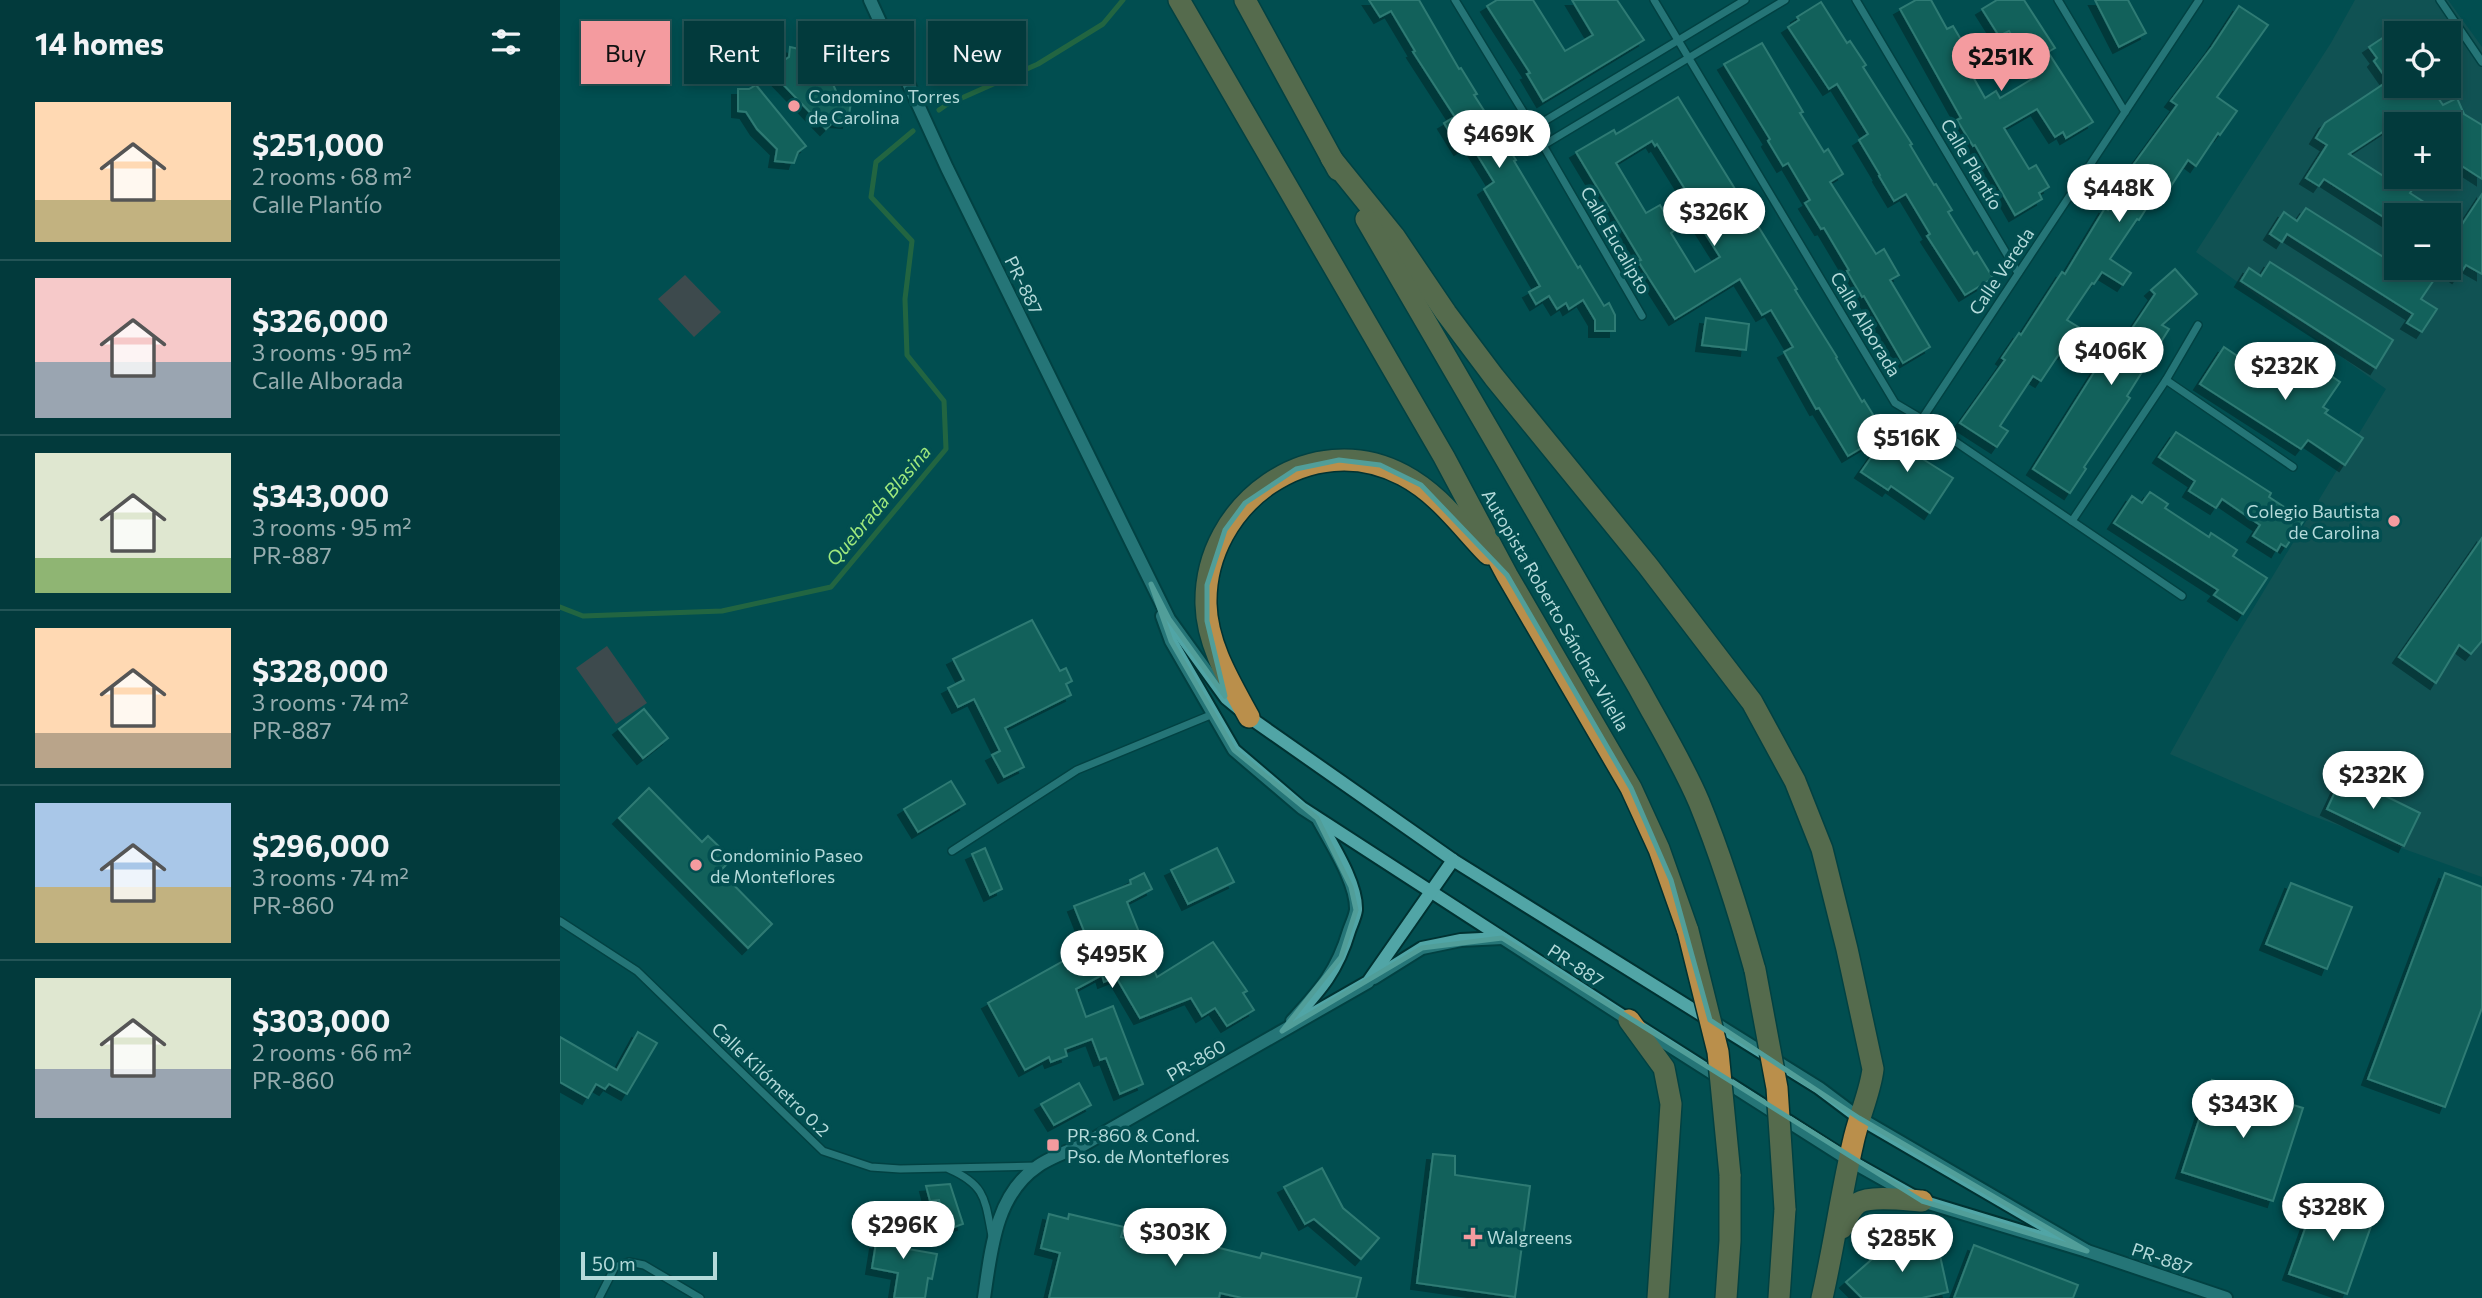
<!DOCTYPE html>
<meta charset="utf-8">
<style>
body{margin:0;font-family:Commissioner,sans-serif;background:#0c4143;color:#f1f3f6;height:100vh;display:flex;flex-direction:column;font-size:26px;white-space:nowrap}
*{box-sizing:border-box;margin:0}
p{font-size:23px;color:#96adaf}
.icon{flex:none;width:38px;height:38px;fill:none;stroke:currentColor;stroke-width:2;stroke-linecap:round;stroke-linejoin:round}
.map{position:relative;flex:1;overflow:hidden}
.side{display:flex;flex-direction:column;background:#023a3c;width:560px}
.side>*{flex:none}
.top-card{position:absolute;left:21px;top:21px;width:665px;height:63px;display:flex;gap:14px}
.tools{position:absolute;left:1824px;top:21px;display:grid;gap:14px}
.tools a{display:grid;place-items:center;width:77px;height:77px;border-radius:0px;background:#023a3c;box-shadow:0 4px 10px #0003,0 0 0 2px #235456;font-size:35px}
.scale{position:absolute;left:21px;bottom:18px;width:136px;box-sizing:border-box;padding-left:7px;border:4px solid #b4dada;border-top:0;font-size:19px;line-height:24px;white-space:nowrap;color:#b4dada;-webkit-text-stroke:5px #024e50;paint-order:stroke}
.price{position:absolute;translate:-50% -60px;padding:0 16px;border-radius:24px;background:#fff;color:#222;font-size:23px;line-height:46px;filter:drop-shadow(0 2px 4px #0008)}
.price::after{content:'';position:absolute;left:50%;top:42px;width:21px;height:16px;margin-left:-10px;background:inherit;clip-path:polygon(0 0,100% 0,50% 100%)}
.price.selected{background:#f49b9f;color:#111}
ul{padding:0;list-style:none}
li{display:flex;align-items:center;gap:21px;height:175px;padding:0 35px}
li+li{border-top:2px solid #235456}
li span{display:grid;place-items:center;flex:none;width:196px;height:140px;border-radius:0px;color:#555}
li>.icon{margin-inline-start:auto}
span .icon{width:84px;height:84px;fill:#fffc;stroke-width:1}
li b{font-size:30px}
h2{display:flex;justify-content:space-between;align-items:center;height:84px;padding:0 35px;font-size:30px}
.chip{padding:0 24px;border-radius:0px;background:#023a3c;box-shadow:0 4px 10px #0003,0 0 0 2px #235456;font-size:24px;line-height:63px}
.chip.selected{background:#f49b9f;color:#111}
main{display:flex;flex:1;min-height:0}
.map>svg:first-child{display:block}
</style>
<main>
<section class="side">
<h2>14 homes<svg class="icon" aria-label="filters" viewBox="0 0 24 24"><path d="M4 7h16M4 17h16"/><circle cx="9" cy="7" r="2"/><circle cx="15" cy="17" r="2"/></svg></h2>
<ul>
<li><span style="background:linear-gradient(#ffd9b3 70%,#c2b280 0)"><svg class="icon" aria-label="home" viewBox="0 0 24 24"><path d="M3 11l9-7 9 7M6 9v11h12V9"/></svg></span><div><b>$251,000</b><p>2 rooms · 68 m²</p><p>Calle Plantío</p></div></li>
<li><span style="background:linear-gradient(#f6c9c9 60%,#9aa5b1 0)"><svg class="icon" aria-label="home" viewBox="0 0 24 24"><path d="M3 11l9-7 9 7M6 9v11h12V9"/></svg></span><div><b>$326,000</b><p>3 rooms · 95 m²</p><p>Calle Alborada</p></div></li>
<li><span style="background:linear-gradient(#dfe7d0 75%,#8fb573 0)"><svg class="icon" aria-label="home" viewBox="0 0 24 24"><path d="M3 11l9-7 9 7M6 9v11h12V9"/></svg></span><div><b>$343,000</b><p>3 rooms · 95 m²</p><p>PR-887</p></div></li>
<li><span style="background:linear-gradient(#ffd9b3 75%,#b9a48a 0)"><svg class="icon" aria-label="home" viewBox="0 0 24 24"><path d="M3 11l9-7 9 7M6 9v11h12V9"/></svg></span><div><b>$328,000</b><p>3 rooms · 74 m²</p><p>PR-887</p></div></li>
<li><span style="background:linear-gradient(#a9c7e8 60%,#c2b280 0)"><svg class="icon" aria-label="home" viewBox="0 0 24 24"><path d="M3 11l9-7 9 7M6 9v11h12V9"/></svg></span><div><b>$296,000</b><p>3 rooms · 74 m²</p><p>PR-860</p></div></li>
<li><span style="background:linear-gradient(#dfe7d0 65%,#9aa5b1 0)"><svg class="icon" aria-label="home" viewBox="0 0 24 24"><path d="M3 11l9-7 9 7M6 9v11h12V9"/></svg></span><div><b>$303,000</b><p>2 rooms · 66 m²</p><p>PR-860</p></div></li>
</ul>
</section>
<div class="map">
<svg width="1922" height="1298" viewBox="0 0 1922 1298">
<defs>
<filter id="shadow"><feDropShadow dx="-6" dy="6" stdDeviation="0" flood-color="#0009"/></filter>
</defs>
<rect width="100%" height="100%" fill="#024e50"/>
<!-- built -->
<path fill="#235758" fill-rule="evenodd" d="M1795,0H1888L1922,47V877L1750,815L1610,754L1667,652L1826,389L1636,252L1771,43ZM1836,33H1888V86H1836ZM1836,124H1888V177H1836ZM1836,215H1888V268H1836Z"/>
<!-- green -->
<g fill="#864549">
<path d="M125,275L161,312L134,337L98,299Z"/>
<path d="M47,646L87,703L56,724L16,668Z"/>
</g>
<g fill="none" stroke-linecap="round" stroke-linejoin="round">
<!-- stream -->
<g stroke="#4b822f" stroke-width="5">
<path d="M379,110L386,105L478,64L543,24L563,0"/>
<path d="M0,607L23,616L162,611L271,587L386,449L384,401L347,355L345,299L352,241L311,197L316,162L353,131"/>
</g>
</g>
<!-- building -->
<g fill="#287868" stroke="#65b2a0" stroke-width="2" fill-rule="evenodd" filter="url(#shadow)">
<path d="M809,0H859L899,69L901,68L917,94L914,95L956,160L954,161L1018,268L1020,266L1044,306L1049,303L1055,315V331H1035V320L1023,300L1009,309L1006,303L997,309L989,296L976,304L969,292L980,286L924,189L934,182L910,143L900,149L884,123L895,117L853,52L855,51L831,11L820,17Z"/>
<path d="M937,0H973L1005,51L1033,35L1012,0H1057L1084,40L983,101L967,74L970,73L927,6Z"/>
<path d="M1356,0H1371L1387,29L1393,26L1410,55L1403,59L1425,98L1436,91L1440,98L1477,76L1449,31L1439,36L1422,9L1437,0H1464L1495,48L1488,52L1533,122L1506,138L1503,132L1495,137L1477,109L1444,128L1469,169L1476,165L1489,187L1479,193L1482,199L1455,215L1415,145L1413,146L1397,120L1401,118L1340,9Z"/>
<path d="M1535,0H1568L1586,33L1559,47Z"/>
<path d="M1261,2L1287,43L1290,41L1306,65L1303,67L1352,144L1350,145L1374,185L1376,184L1392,210L1388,212L1414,254L1417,252L1433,278L1405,295L1367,236L1370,234L1346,194L1334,201L1319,176L1320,175L1299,140L1308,134L1277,84L1269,89L1228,27L1239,20L1237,17Z"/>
<path d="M1679,6L1708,25L1657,97L1677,111L1660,135L1658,133L1636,166L1628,160L1607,192L1600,187L1579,220L1577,219L1550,259L1571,273L1563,285L1542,272L1534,284L1532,283L1507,320L1520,328L1504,353L1501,351L1481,381L1473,376L1440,426L1448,431L1437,447L1400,423L1445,360L1442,358L1459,333L1461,335L1502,272L1505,274L1545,208L1548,210L1574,170L1571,168L1617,105L1611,101L1652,47Z"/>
<path d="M1836,29V86H1870L1883,105L1897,98L1904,114L1922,125V179L1888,157V124H1857L1850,114L1789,154L1836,184L1840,177H1861L1850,193L1884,215H1836V225L1764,179L1759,186L1746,178L1767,145L1756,138L1765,123L1828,81L1814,61L1817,58L1809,47Z"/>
<path d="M1202,43L1243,112L1240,113L1264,152L1268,149L1283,174L1270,182L1316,254L1324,249L1339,275L1330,280L1370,347L1343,363L1304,296L1302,297L1287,271L1289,270L1264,228L1261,229L1245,203L1250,200L1228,163L1223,166L1208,141L1210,139L1164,64Z"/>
<path d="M230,47L249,51L248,64L272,82L279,98L291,102L288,122L274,121L266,129L212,73L219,68L217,65L229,57Z"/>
<path d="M196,85L246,146L238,152L234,163L215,161L217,149L197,129L186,112L178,111V89H189Z"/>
<path d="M1118,97L1237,289L1235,290L1277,357L1276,358L1302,402L1304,400L1325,434L1288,456L1259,408L1256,409L1224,352L1233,347L1211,310L1202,315L1180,279L1115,319L1078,261L1081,260L1016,152L1054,130L1056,134ZM1092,141L1095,146L1097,144L1128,194L1137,189L1154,217L1140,225L1160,257L1135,272L1111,233L1115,230L1100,205L1086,213L1056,163Z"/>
<path d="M1922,194V274L1906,265L1898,277L1888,270V218L1901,226Z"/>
<path d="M1746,208L1836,265V268H1882L1861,299L1877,309L1862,332L1847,323L1853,314L1727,234L1722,242L1710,234L1724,212L1737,221Z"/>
<path d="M1710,262L1833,340L1816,368L1681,281L1689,268L1701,276Z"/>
<path d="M1615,269L1637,294L1602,325L1609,329L1567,396L1570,398L1524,467L1526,469L1510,493L1473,469L1550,347L1557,351L1595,294L1591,290Z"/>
<path d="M1146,318L1189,324L1186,350L1142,345Z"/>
<path d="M1664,347L1703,373L1707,367L1723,378L1739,354L1780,382L1763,407L1768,410L1765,413L1803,438L1785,465L1748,440L1741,449L1640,384Z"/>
<path d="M1616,432L1711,493L1709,497L1744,520L1726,547L1721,544L1717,551L1693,536L1700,525L1662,499L1656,508L1629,491L1635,481L1599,457Z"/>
<path d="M1326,436L1393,478L1370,513L1331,486L1328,490L1301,472Z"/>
<path d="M1590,492L1608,504L1605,508L1649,537L1651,533L1677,550L1673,556L1707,578L1683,614L1654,595L1658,590L1554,523L1572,496L1582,503Z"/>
<path d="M1922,538V641L1911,654L1899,645L1876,683L1839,657Z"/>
<path d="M472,620L500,671L506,668L512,681L506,684L511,695L445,728L464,767L444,777L432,755L440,751L414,699L398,707L388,688L404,680L393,659Z"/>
<path d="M84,709L108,738L83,758L59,729Z"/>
<path d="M1783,775L1860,813L1844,846L1767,809Z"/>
<path d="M391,781L405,804L358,832L344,809Z"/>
<path d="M89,788L142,842L148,836L172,859L160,871L212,924L188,948L59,818Z"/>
<path d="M425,848L442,889L430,895L412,854Z"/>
<path d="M657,848L674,882L628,904L611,870Z"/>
<path d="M584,873L592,889L567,902L597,977L653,942L687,991L683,993L694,1010L667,1026L655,1008L642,1016L631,998L580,1018L556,977L544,982L542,975L516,989L526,1017L553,1006L583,1084L560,1094L546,1058L540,1060L532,1039L505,1049L507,1056L491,1062L489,1057L465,1070L428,1003L530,946L514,906L571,884L570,880Z"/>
<path d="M1885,873L1922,887V1008L1885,1107L1808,1079Z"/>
<path d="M1731,883L1792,907L1767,969L1706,944Z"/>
<path d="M78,1032L97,1043L67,1094L49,1084L45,1089L36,1084L28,1098L0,1082V1037L57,1070Z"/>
<path d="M1652,1080L1743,1108L1713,1201L1622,1172Z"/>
<path d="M519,1083L531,1105L494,1125L481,1104Z"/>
<path d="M873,1154L895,1156V1175L970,1186L955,1297L857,1283Z"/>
<path d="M762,1168L783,1208L819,1238L801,1259L754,1219L745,1224L724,1187Z"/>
<path d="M390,1184L403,1224L386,1230L379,1200L370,1201L366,1186Z"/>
<path d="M1758,1192L1816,1212L1787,1294L1729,1274Z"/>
<path d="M326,1211L344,1215L338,1244L331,1246L377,1254L372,1279L368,1278L365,1298H334L338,1273L312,1268L316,1243L319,1244Z"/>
<path d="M489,1214L508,1219L509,1214L564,1227L561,1237L591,1244V1242L604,1245L607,1235L700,1258L702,1253L801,1278L796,1298H682L660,1293L659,1298H489L500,1253L481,1248Z"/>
<path d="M1377,1242L1388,1292L1362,1298H1302L1286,1282L1327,1246L1332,1252Z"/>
<path d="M1414,1245L1518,1285L1513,1298H1394Z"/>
</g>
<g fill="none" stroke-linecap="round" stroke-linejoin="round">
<defs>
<g id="minor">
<path d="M895,0L973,128L1082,316"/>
<path d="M1094,0L1335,403L1362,419L1622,596"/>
<path d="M1296,0L1458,273"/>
<path d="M1498,0L1565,112"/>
<path d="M1880,0L1922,62"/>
<path d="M973,128L1185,0"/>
<path d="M982,146L1225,0"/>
<path d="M1606,380L1733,467"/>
<path d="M1362,419L1639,0"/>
<path d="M1512,521L1606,380L1638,325"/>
<path d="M392,851L517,770L653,714"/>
<path d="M0,921L77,971L263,1151L311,1167L340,1169L477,1166"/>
<path d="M389,1169C426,1185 425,1200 432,1236"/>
<path d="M39,1298L55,1267L69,1262L84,1265L140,1298"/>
</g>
<g id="tertiary">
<path d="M310,0L387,168L609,619L666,698L689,717L893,860L1259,1088L1299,1118L1527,1251"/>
<path d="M602,616L611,641L674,750L742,808L1069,1020L1289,1160L1362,1201L1527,1251L1666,1298"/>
<path d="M814,978L862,948L901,940L942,938"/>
<path d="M732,1021C760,990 777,972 789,931C791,925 795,917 796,910C797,883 772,845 759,821"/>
<path d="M424,1298C431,1251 435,1195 478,1166C491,1157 508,1151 523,1145L808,982L893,860"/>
</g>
<g id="motorway">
<path d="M619,0L884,457L947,575L1071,788L1099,849L1128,931"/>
<path d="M685,0L778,170"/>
<path d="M771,158L834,236L886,313L934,377L1088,566L1192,702L1235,781L1262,849L1287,949L1313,1069C1310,1094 1298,1118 1293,1143C1281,1194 1274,1246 1262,1298"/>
<path d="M806,219L1079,688C1099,725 1122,762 1139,802C1161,856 1179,913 1195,970"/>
<path d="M689,717C670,682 647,645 646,604C644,504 751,426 843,475C879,494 900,525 928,554"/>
<path d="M1069,1020L1104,1068L1111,1104L1098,1298"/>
<path d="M1282,1228C1286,1219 1290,1209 1298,1203C1311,1195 1346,1200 1362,1201"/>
<path d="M1166,1298L1170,1241V1175"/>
<path d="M1219,1298L1225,1209"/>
</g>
</defs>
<!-- minor casing -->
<use href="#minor" stroke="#003232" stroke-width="10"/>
<!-- tertiary casing -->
<use href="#tertiary" stroke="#003232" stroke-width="16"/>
<!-- motorway casing -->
<use href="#motorway" stroke="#003232" stroke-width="24"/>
<!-- minor -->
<use href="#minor" stroke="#51a5a6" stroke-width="7"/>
<!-- tertiary -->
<use href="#tertiary" stroke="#51a5a6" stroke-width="12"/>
<!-- motorway -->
<use href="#motorway" stroke="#ba8f4b" stroke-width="21"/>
<defs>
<g id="motorway-bridge">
<path d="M1128,931L1158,1052L1170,1175"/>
<path d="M1195,970L1217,1088L1225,1209"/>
</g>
</defs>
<!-- motorway-bridge casing -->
<use href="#motorway-bridge" stroke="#003232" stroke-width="24" stroke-linecap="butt"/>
<!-- motorway-bridge -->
<use href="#motorway-bridge" stroke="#ba8f4b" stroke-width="21"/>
</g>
<!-- marked area -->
<path d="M0 0H1922V1298H0ZM779,460L820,465L861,485L947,575L1071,788L1111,880L1150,1020L1299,1118L1527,1251L1362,1201L942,938L862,948L722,1031L781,957L796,910L791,887L757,818L674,750L611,641L591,584L609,619L665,696L647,621V585L665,530L685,503L736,469Z" fill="#024e50" fill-opacity=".55" fill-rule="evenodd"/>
<path fill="none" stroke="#519e99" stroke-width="5" stroke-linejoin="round" d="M779,460L820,465L861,485L947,575L1071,788L1111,880L1150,1020L1299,1118L1527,1251L1362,1201L942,938L862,948L722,1031L781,957L796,910L791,887L757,818L674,750L611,641L591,584L609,619L665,696L647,621V585L665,530L685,503L736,469Z"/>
<!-- markers -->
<g fill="#f49b9f" stroke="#024e50" stroke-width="2.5">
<circle cx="234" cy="106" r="7"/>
<circle cx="1834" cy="521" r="7"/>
<circle cx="136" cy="865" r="7"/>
<rect x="486" y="1138" width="14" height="14" rx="3.5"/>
<path d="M909.5 1226.5h7v7h7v7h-7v7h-7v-7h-7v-7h7z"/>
</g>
<g text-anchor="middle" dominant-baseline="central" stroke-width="7" stroke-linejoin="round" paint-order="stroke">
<!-- poi labels -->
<g font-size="18" fill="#b4dada" stroke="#024e50" text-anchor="start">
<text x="248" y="96">Condomino Torres<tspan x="248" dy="21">de Carolina</tspan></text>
<text x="1820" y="511" text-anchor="end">Colegio Bautista<tspan x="1820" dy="21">de Carolina</tspan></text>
<text x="150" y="855">Condominio Paseo<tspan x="150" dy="21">de Monteflores</tspan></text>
<text x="507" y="1135">PR-860 &amp; Cond.<tspan x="507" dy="21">Pso. de Monteflores</tspan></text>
<text x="927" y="1237">Walgreens</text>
</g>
<!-- street labels -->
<g font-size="18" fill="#b4dada" stroke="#024e50">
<text transform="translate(1412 164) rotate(59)">Calle Plantío</text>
<text transform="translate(1056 240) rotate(60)">Calle Eucalipto</text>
<text transform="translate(1441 271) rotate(-56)">Calle Vereda</text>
<text transform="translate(464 285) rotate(64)">PR-887</text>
<text transform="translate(1306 324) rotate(59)">Calle Alborada</text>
<text transform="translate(996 610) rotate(60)">Autopista Roberto Sánchez Vilella</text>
<text transform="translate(1016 965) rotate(33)">PR-887</text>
<text transform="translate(636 1060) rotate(-30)">PR-860</text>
<text transform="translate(211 1079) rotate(44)">Calle Kilómetro 0.2</text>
<text transform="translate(1602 1258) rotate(19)">PR-887</text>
</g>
<!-- water labels -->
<g font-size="19" font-style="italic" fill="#9fe97d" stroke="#024e50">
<text transform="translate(318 505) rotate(-50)">Quebrada Blasina</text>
</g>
</g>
</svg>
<div class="tools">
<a><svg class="icon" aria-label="locate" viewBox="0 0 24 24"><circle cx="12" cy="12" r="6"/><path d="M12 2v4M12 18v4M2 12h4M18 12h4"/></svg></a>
<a>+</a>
<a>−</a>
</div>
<div class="scale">50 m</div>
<b class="price selected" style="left:1441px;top:93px">$251K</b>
<b class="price" style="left:939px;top:170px">$469K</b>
<b class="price" style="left:1559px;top:224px">$448K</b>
<b class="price" style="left:1154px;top:248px">$326K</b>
<b class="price" style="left:1551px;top:387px">$406K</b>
<b class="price" style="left:1725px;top:402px">$232K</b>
<b class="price" style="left:1347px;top:474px">$516K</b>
<b class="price" style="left:1813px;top:811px">$232K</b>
<b class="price" style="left:552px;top:990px">$495K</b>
<b class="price" style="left:1683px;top:1140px">$343K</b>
<b class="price" style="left:1773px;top:1243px">$328K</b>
<b class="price" style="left:343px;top:1261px">$296K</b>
<b class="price" style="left:615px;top:1268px">$303K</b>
<b class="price" style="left:1342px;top:1274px">$285K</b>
<div class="top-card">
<a class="chip selected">Buy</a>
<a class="chip">Rent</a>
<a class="chip">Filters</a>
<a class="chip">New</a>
</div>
</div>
</main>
